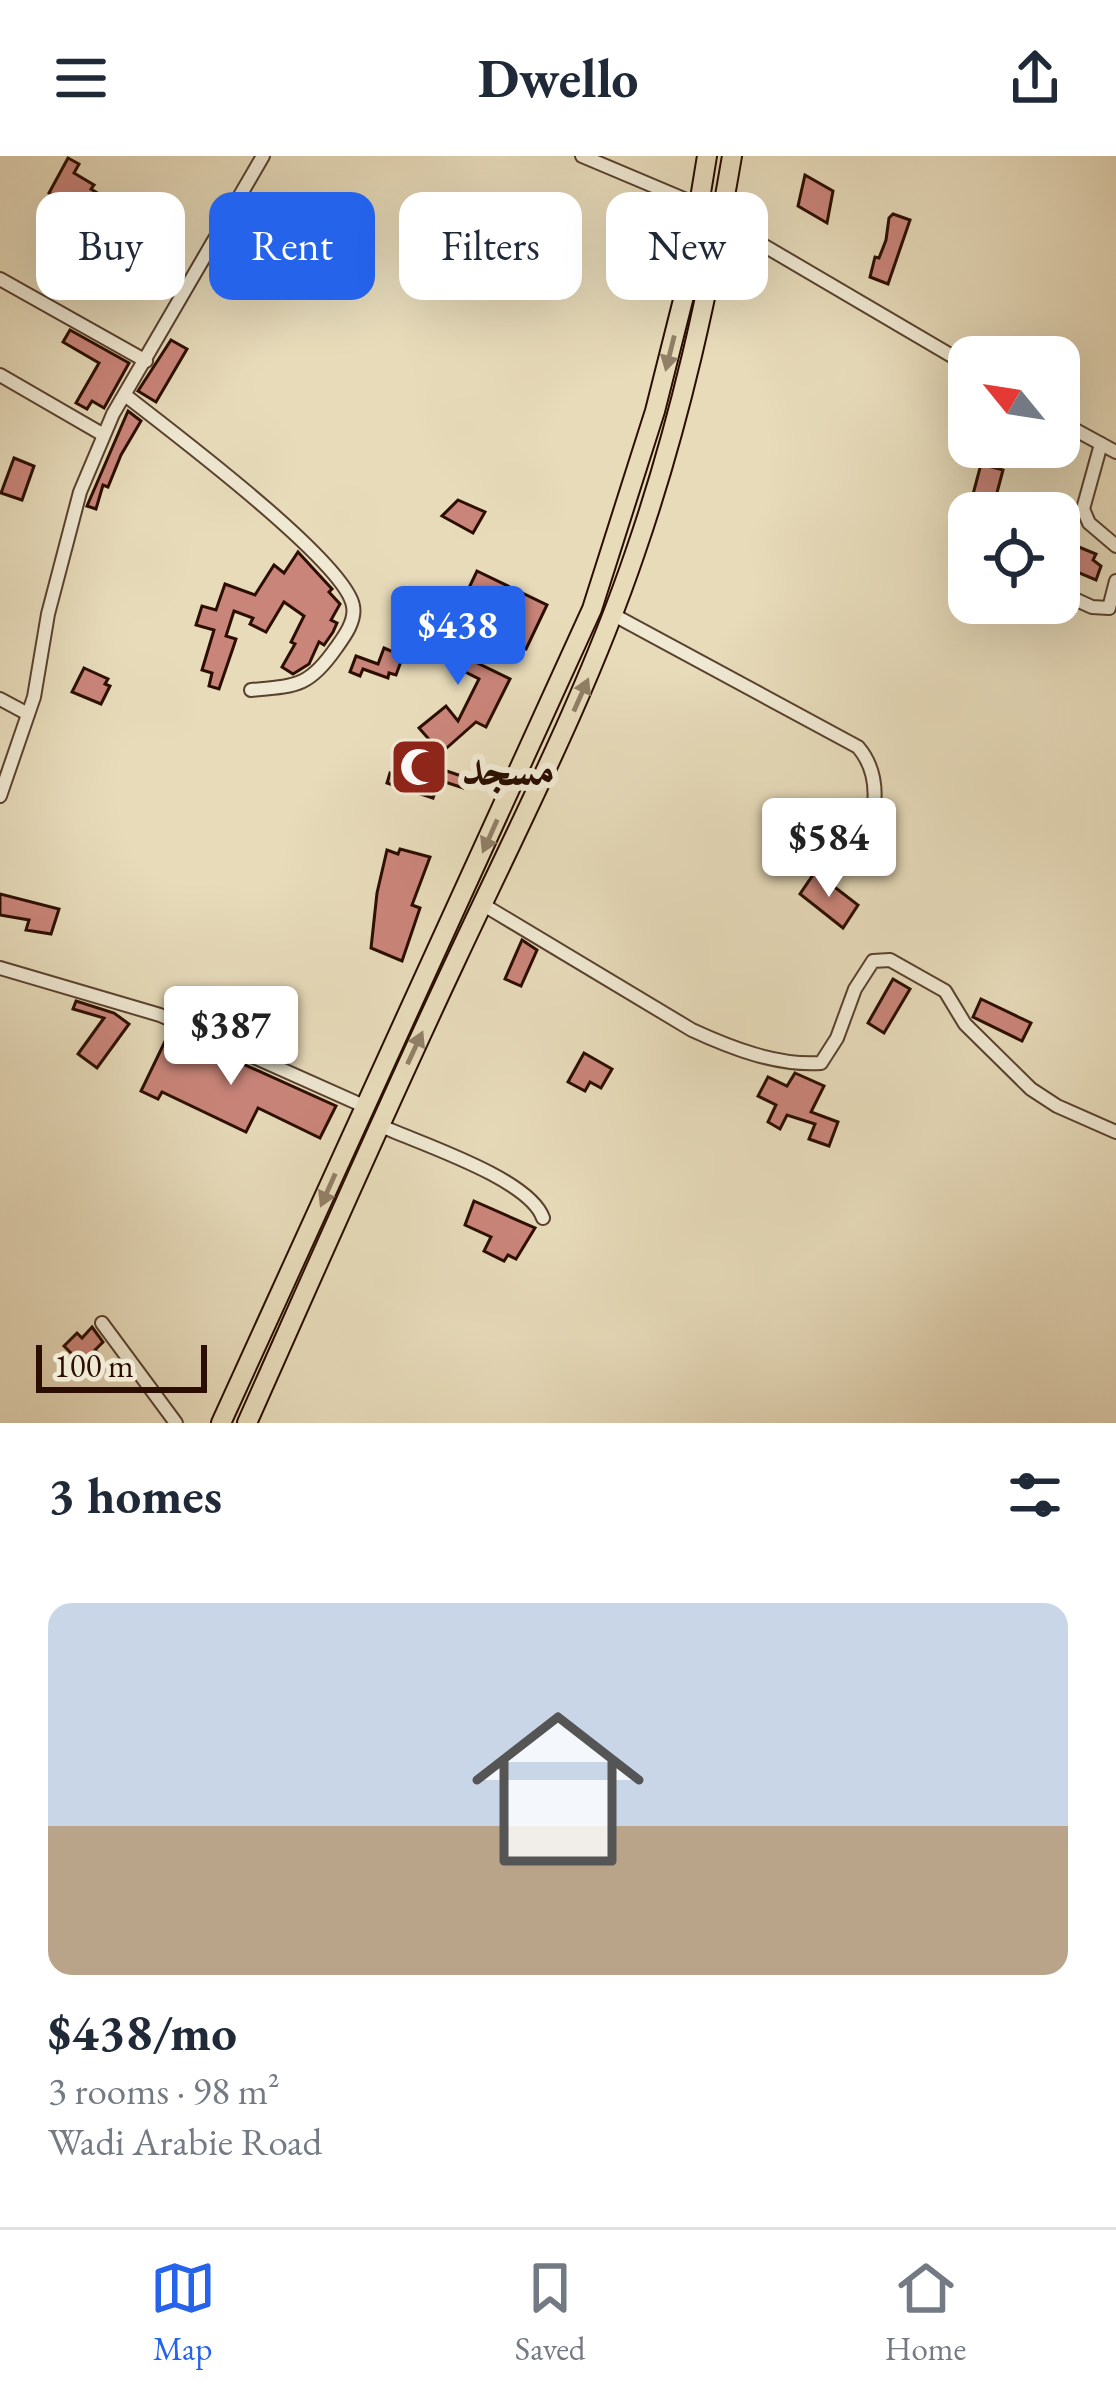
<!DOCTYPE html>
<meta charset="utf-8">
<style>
body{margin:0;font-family:"EB Garamond",Amiri,serif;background:#f2f2f3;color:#1f2937;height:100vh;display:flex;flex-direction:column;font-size:45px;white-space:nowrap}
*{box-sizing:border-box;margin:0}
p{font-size:39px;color:#747a83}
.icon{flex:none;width:66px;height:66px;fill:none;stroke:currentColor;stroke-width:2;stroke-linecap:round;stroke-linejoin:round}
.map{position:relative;height:1267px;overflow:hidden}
.sheet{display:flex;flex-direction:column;background:#fff;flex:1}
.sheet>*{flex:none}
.guide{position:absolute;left:36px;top:36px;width:1044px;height:108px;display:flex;gap:24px}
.needle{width:78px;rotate:300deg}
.buttons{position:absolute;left:948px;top:180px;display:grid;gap:24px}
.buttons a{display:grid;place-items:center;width:132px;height:132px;border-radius:24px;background:#fff;box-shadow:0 12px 48px #0002;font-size:60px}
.scale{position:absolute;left:36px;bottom:30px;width:171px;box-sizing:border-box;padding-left:12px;border:6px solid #2b0e01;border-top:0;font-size:33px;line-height:42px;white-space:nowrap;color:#2b0e01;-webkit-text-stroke:9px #efe8d2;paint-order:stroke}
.price{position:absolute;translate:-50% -102px;padding:0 27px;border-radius:12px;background:#fff;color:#222;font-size:39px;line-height:78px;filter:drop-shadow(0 3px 6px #0008)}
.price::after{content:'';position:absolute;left:50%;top:72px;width:36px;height:27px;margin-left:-18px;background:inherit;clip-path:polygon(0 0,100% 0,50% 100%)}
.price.on{background:#2563eb;color:#fff}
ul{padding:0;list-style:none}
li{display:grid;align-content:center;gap:24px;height:636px;padding:0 48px}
li span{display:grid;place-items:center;height:372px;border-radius:24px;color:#555}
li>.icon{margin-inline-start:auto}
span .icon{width:216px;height:216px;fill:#fffc;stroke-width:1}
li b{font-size:51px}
h2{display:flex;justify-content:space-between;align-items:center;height:144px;padding:0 48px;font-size:51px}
.chip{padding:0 42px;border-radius:24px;background:#fff;box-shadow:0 12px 48px #0002;font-size:42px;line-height:108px}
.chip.on{background:#2563eb;color:#fff}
header{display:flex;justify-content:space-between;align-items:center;height:156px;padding:0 48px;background:#fff;font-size:54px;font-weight:700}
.tabs{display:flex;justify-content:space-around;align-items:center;height:168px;border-top:3px solid #e0e1e3;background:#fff;font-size:33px;color:#747a83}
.tabs a{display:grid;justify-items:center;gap:6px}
.tabs .on{color:#2563eb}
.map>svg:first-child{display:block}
</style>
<header><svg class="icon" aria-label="menu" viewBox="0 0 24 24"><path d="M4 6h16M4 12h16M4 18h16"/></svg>Dwello<svg class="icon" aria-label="share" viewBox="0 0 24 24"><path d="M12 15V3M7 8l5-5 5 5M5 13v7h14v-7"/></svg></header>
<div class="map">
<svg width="1116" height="1267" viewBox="0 0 1116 1267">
<rect width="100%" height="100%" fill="#e7dbba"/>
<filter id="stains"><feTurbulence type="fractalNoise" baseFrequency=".00167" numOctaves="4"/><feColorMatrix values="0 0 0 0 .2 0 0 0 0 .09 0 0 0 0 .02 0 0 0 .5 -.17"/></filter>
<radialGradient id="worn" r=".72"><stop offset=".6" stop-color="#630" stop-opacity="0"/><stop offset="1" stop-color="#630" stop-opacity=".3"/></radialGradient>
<!-- building -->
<g fill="#ca857a" stroke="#2b0e01" stroke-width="3">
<path d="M68,2L79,8L74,17L94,29L91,33L104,41L87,61L82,62L66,53L69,49L49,37Z"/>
<path d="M805,19L833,35L827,67L798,50Z"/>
<path d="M893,58L910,64L888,128L870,121L875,101L879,102L886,84L889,62Z"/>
<path d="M70,174L129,207L104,252L92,245L87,253L76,247L99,207L63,186Z"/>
<path d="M171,184L187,193L156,246L138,235Z"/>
<path d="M128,255L141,265L121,299L108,331L103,329L96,353L87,350Z"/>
<path d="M14,302L34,310L22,344L1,337Z"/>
<path d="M981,308L1003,314L994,348L972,342Z"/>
<path d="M458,344L485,356L473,377L442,360Z"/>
<path d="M1074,389L1096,398L1093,404L1101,410L1096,424L1065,411Z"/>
<path d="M298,396L332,433L329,436L340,448L331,464L337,467L333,476L324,489L319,486L309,508L293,518L282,511L295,488L291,486L304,460L284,446L266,476L250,468L253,462L234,455L226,480L236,483L233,492L219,533L209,530L212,517L202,514L214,474L196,469L202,450L216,454L225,428L255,439L274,409L284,417Z"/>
<path d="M477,415L547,449L526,493L506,484L523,448L490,432L470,475L431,453L436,444L457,457Z"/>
<path d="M420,468L465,485L459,498L510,523L486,571L476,566L441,597L419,572L446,550L458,565L479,523L430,498L428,503L409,496Z"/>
<path d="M384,492L403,500L396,519L389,517L388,522L363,513L360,520L350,516L356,500L378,508Z"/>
<path d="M84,512L108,523L105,528L110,530L101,548L72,536Z"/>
<path d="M410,593L418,596L415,604L467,622L463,632L439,624L433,642L387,627L390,617L400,621Z"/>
<path d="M400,693L430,701L412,749L420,752L402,805L371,792L377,737L387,694L398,698Z"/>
<path d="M815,716L858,749L843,772L800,738Z"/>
<path d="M0,738L59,753L51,778L26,774L29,764L0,759Z"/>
<path d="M522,784L537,794L521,830L505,823Z"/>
<path d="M893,823L910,833L884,877L868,867Z"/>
<path d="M981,843L1031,867L1022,885L973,861Z"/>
<path d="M76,845L114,857L129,868L97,912L78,898L104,862L73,853Z"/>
<path d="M170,875L336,950L320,982L258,952L246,976L162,936L158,943L141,935Z"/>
<path d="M584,897L612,913L601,932L590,926L585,935L568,926Z"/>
<path d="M795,917L824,930L811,956L838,966L829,990L809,983L815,968L787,959L780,973L768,966L776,949L758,940L768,921L787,930Z"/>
<path d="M474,1045L535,1072L516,1103L508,1099L504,1105L484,1095L491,1081L465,1069Z"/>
<path d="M92,1171L103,1186L95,1194L100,1199L87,1213L64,1190L77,1177L82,1182Z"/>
</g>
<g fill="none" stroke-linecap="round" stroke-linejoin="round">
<defs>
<g id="minor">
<path d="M582,0L722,59L751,82L969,210"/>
<path d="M0,123L146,205"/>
<path d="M0,219L102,278"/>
<path d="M125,239C167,272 346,406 353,450C356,465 344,481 336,492C309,531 296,530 251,534"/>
<path d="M1059,265L1116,296"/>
<path d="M1101,288L1083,353L1089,367L1116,390"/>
<path d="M1059,436L1092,451L1109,452L1116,425"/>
<path d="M612,458L858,591C888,626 871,672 857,710"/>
<path d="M0,543L28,558"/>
<path d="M0,640L34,541L48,458L80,336L113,258L263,0"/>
<path d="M482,748L692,874C731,892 777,910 821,907L837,882L855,833L873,805L890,804L945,835L965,868L1031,933L1057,950L1116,976"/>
<path d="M0,812L160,859L366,951"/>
<path d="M379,969C418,987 529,1022 543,1062"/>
<path d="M102,1167L176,1267"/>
</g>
<g id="highway">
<path d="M221,1267L592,453L655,255L684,140L707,0"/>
<path d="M247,1267C316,1112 384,957 456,804C519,669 587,538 635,397C680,267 709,135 732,0"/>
</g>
</defs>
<!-- minor casing -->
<use href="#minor" stroke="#5a412f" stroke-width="16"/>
<!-- highway casing -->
<use href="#highway" stroke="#2b0e01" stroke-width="22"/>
<!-- minor -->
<use href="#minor" stroke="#efe8d2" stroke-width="12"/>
<!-- highway -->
<use href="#highway" stroke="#e7dbba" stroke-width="18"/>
</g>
<!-- one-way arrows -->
<defs><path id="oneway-solid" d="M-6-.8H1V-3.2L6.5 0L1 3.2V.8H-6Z" transform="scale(3)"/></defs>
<g fill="#927f67">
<use href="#oneway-solid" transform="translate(670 197) rotate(104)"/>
<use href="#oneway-solid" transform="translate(581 539) rotate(-66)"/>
<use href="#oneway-solid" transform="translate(490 680) rotate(114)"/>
<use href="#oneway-solid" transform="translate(415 892) rotate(-65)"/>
<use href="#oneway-solid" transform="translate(328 1034) rotate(114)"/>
</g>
<!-- icons -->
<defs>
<symbol id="mosque-square" viewBox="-11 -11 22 22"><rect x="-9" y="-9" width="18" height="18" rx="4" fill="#8f2418" stroke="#efe8d2"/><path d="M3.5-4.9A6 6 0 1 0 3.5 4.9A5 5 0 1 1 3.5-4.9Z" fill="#fff"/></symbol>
</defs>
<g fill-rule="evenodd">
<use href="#mosque-square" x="386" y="578" width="66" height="66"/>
</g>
<g text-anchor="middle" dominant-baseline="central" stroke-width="12" stroke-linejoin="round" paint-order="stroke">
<!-- poi labels -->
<g font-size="48" font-weight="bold" fill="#2b0e01" stroke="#efe8d2" text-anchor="start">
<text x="461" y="611">مسجد</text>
</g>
</g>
<rect width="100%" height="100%" filter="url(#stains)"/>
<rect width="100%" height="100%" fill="url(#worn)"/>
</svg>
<div class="buttons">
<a><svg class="needle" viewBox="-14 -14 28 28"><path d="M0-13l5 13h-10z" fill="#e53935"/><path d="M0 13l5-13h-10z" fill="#747a83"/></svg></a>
<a><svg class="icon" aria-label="locate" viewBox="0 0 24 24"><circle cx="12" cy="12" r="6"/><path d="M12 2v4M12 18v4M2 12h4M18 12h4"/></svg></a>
</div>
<div class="scale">100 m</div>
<b class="price on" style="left:458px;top:532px">$438</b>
<b class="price" style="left:829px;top:744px">$584</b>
<b class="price" style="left:231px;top:932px">$387</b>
<div class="guide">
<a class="chip">Buy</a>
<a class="chip on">Rent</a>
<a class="chip">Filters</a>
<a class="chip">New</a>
</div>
</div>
<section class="sheet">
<h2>3 homes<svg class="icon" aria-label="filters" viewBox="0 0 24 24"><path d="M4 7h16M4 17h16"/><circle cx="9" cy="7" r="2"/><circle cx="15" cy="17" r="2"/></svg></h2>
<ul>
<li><span style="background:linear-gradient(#c9d6e8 60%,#b9a48a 0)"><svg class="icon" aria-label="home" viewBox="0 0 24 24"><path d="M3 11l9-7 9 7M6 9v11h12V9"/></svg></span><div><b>$438/mo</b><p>3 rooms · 98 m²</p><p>Wadi Arabie Road</p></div></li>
</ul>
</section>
<nav class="tabs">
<a class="on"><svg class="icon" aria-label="map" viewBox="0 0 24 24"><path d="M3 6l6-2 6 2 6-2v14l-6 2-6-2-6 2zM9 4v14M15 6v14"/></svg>Map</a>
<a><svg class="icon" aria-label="saved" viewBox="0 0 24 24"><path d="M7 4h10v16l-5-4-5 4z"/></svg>Saved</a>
<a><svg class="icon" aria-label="home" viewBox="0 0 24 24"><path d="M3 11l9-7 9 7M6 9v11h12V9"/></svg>Home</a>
</nav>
